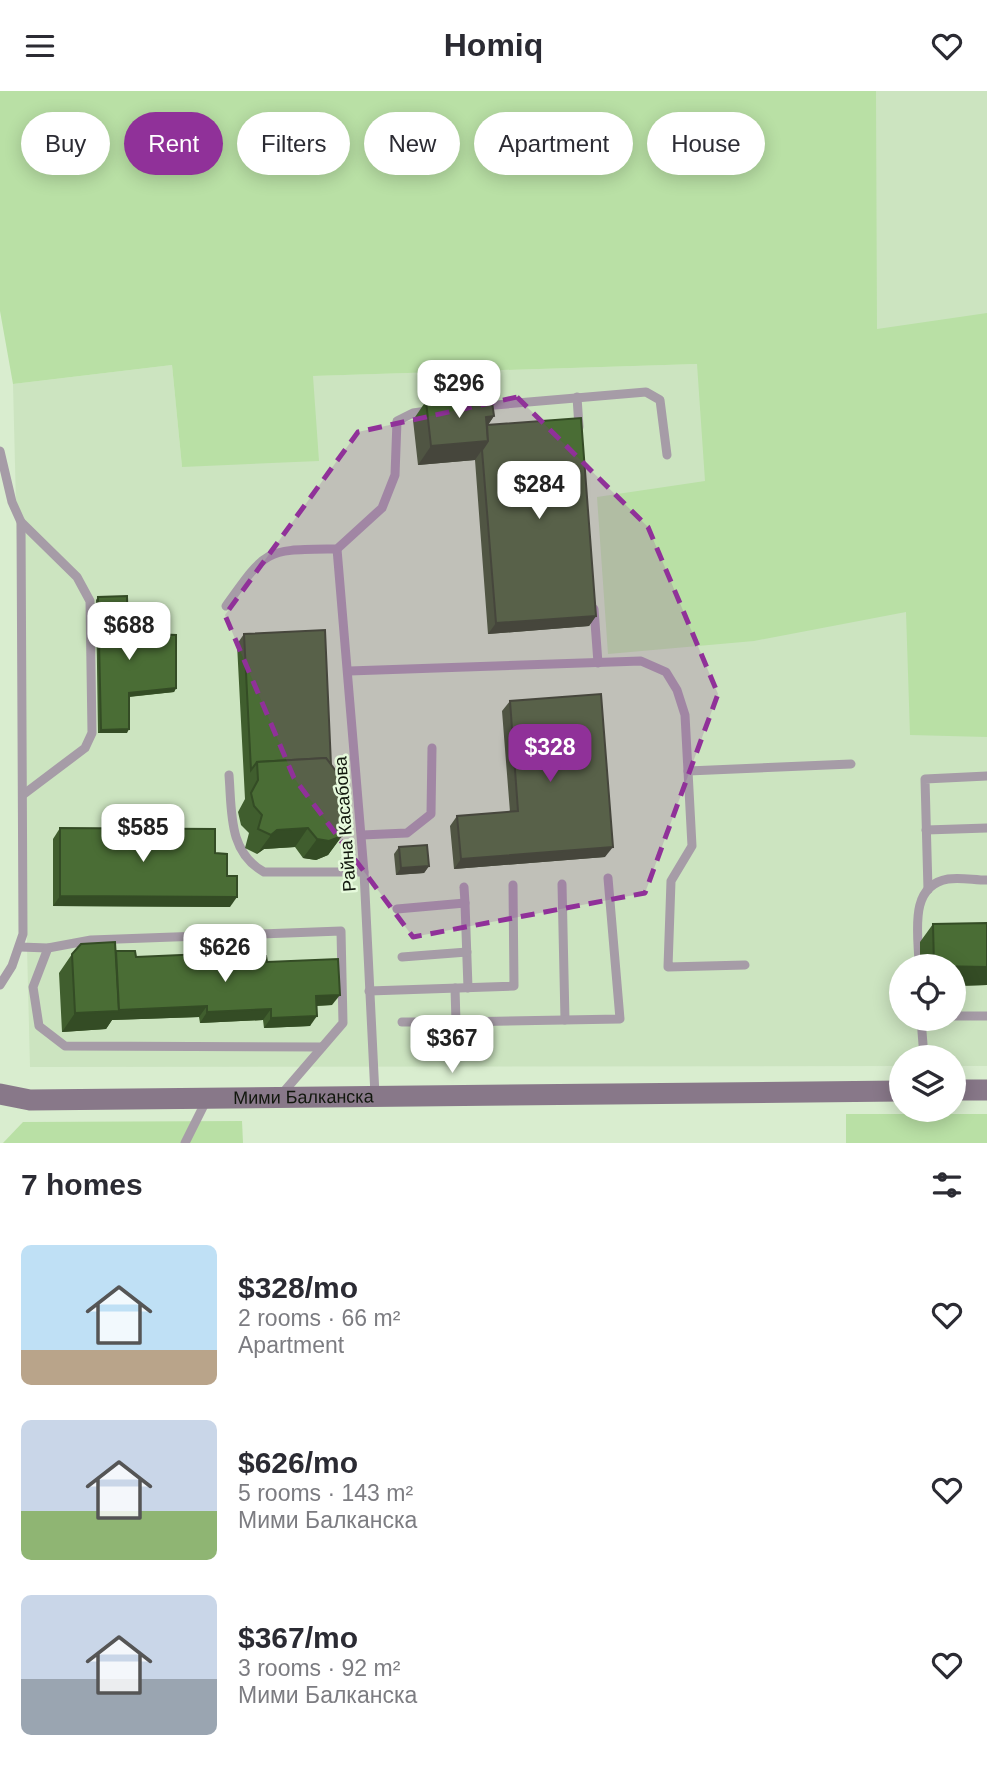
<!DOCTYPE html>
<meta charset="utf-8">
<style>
body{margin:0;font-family:Helvetica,sans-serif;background:#f7f7f7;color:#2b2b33;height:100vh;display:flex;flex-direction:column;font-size:26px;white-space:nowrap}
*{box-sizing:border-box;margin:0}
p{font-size:23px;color:#7c7c81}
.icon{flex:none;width:38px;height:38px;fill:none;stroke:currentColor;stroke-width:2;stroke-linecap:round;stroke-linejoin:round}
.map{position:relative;height:1052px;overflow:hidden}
.details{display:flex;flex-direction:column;background:#fff;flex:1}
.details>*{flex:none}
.guide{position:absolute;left:21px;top:21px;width:945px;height:63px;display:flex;gap:14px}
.controls{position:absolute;left:889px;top:863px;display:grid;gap:14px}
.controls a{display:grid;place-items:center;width:77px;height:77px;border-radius:50%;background:#fff;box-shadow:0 4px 18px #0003;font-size:35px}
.price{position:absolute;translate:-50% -60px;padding:0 16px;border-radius:14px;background:#fff;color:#222;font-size:23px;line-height:46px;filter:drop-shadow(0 2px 4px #0008)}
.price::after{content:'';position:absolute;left:50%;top:42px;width:21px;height:16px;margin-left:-10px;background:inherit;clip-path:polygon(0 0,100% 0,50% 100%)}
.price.selected{background:#903199;color:#fff}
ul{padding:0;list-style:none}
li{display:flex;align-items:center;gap:21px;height:175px;padding:0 21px}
li span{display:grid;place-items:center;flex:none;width:196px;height:140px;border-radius:10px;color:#555}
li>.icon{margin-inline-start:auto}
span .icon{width:84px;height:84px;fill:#fffc;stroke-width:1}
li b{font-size:30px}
h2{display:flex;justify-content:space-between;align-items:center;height:84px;padding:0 21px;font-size:30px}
.chip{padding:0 24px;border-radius:32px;background:#fff;box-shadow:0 4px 18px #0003;font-size:24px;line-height:63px}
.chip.selected{background:#903199;color:#fff}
header{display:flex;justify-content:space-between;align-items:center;height:91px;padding:0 21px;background:#fff;font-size:32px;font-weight:600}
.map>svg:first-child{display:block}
</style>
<header><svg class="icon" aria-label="menu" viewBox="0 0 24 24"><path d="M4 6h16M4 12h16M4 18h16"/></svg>Homiq<svg class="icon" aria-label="heart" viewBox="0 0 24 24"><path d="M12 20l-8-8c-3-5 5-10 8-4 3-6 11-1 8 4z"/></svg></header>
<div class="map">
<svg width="987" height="1052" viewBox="0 0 987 1052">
<rect width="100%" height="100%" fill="#d9edcf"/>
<!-- built -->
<path fill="#cce4c0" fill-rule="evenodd" d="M688,0H987V975H954V966H901V975L30,976L13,293L172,274L182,376L312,285L697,273ZM901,875H954V928H901Z"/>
<!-- green -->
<g fill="#b9e0a5">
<path d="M0,0H876L877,238L987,222V646L910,644L906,521L754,550L608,563L597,406L705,390L697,273L313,285L319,370L182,376L172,274L13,293L0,220Z"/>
<rect x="846" y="1023" width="141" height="29"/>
<path d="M242,1030L243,1052H3L23,1031Z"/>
</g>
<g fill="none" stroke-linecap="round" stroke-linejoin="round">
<!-- lane -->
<g stroke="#a69ca7" stroke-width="9">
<path d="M577,306L579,336"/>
<path d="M483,315L646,301L660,309L667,364"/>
<path d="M0,360L12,411L21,431L23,843L12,875L0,894"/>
<path d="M21,431L77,486L90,510L92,642L85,657L24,703"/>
<path d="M337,458L364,781L375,1004"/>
<path d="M226,515C268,456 265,459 337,458L382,417L395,384L397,330L413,322L427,320"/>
<path d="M594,518L598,572"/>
<path d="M349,580L641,570L666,581L677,599L685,624L692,755L671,790L668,876L745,874"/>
<path d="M688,680L851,673"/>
<path d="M229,684C232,721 228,761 264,781H364"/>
<path d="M926,739L987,737"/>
<path d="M362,744L407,742L431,723L432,657"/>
<path d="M562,793L565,929"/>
<path d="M464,796L465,812"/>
<path d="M928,799L925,688L987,685"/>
<path d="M397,818L465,812L468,897"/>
<path d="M20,856L48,857L91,849L341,840L343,932L281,1004"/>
<path d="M48,857L33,896L39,935L65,955L322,956"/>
<path d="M402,866L467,861"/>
<path d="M919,875C919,846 907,795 948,788C960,786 974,789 987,789"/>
<path d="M455,897L456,931L620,928L608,787"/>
<path d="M369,900L514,895L513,794"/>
<path d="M954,925H987"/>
<path d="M921,928L924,966"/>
<path d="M402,931H456"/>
<path d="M185,1052L207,1008"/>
</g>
<!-- secondary -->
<g stroke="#887889" stroke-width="21">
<path d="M954,999H987"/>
<path id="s1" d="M0,1003L30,1009L901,1000"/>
</g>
</g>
<!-- wall -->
<g fill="#405e2e">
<path d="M426,310L494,325L488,334L596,525L589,535L488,543L475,369L418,374L413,329Z"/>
<path d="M98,506L128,542L176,597L174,601L129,606L127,642H98L96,509Z"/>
<path d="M244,543L331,673L349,735L328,764L316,769L303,767L295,756L264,758L257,763L245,757L249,742L241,734L238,721L245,708L237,553Z"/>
<path d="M510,610L605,766L454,778L450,735L457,725L510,721L502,620Z"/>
<path d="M60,737L215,762L227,785L230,816L53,815V748Z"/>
<path d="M399,756L429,775L424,782L396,784L394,763Z"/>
<path d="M987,832V894L954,895V875H920V851L933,833Z"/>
<path d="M116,860L136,866L267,871L332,914L317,915L310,935L264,937L263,929L200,932L199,926L112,929L106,938L62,941L59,882L72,863Z"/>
</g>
<!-- shaded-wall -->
<g fill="#344c25">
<path d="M494,325L481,344L486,326Z"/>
<path d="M488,350L475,369L418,374L431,355Z"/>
<path d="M596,525L589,535L488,543L496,532Z"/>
<path d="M176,597L174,601L126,606L129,602Z"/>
<path d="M129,638L127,642H98L101,639Z"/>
<path d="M308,737L295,756L264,758L257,763L271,744L277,739Z"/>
<path d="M342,745L328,764L316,769L303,767L317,748Z"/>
<path d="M613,756L605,766L454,778L461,768Z"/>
<path d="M429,775L424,782L396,784L401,777Z"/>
<path d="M60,805L237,806L230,816L53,815Z"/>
<path d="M954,876H987V894L954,895Z"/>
<path d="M340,904L332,914L309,915L316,905Z"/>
<path d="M207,915L199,926L112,929L106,938L62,941L75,922Z"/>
<path d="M271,918L263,929L200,932L207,921Z"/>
<path d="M317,925L310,935L264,937L271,927Z"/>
</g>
<!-- building -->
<g fill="#4a6d35" stroke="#344c25" stroke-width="2">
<path d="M491,304L494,325L486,326L488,350L431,355L426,310Z"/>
<path d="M581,327L596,525L496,532L482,359L488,350L487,334Z"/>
<path d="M127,505L128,542L176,544V597L129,602V638L101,639L98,506Z"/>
<path d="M325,539L331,674L326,667L257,671L251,679L244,543Z"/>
<path d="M601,603L613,756L461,768L457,725L518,720L510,610Z"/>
<path d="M326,667L339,684L340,707L348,719L349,735L342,745L329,750L317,748L308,737L277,739L271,744L258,738L262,724L254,715L251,702L258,689L257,671Z"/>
<path d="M60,737L215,738V762L227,763V785H237V806L60,805Z"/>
<path d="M427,754L429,775L401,777L399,756Z"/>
<path d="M987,832V876L934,875L933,833Z"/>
<path d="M115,851L119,920L75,922L72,863L81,853Z"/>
<path d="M116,860H135L136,866L203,863V868L266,865L267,871L338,868L340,904L316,905L317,925L271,927V918L207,921V915L119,919Z"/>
</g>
<!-- marked area -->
<path fill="#903199" fill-opacity="0.2" stroke="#903199" stroke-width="5" stroke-dasharray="14 9" stroke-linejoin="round" d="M517,306L648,436L718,603L645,802L413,846L294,687L225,524L358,341Z"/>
<g text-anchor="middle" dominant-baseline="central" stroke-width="5" stroke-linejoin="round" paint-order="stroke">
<!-- street labels -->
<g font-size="18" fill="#11170d" stroke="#e6fadc">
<text transform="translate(345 733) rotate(-94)">Райна Касабова</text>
<text stroke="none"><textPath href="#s1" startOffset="304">Мими Балканска</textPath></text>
</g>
</g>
</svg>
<div class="controls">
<a><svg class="icon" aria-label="locate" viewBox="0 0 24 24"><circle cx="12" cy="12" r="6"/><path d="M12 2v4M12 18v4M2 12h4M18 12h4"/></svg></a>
<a><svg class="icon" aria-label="layers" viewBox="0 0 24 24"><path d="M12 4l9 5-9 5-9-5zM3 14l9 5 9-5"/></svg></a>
</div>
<b class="price" style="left:459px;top:329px">$296</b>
<b class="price" style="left:539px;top:430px">$284</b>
<b class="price" style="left:129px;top:571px">$688</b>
<b class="price selected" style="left:550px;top:693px">$328</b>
<b class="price" style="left:143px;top:773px">$585</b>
<b class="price" style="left:225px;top:893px">$626</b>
<b class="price" style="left:452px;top:984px">$367</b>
<div class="guide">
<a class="chip">Buy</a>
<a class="chip selected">Rent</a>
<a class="chip">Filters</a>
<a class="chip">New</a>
<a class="chip">Apartment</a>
<a class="chip">House</a>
</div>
</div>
<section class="details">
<h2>7 homes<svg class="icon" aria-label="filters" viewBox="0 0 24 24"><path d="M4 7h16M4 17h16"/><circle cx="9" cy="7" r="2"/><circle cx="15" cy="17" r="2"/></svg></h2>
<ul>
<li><span style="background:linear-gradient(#bfe0f5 75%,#b9a48a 0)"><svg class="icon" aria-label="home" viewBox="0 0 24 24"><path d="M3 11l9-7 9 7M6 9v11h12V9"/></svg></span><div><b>$328/mo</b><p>2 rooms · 66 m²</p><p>Apartment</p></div><svg class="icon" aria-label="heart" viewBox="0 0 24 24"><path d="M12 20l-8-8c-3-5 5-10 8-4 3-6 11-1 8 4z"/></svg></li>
<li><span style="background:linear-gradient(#c9d6e8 65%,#8fb573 0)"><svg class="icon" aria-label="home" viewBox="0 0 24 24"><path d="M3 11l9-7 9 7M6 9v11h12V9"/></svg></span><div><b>$626/mo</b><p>5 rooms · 143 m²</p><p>Мими Балканска</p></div><svg class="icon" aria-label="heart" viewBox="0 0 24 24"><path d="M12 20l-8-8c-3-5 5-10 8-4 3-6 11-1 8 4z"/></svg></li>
<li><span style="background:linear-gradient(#c9d6e8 60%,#9aa5b1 0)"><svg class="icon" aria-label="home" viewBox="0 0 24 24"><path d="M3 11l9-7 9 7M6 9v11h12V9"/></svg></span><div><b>$367/mo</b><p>3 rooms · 92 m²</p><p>Мими Балканска</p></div><svg class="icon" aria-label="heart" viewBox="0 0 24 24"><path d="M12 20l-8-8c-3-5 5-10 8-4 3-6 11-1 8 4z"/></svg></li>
</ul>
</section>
